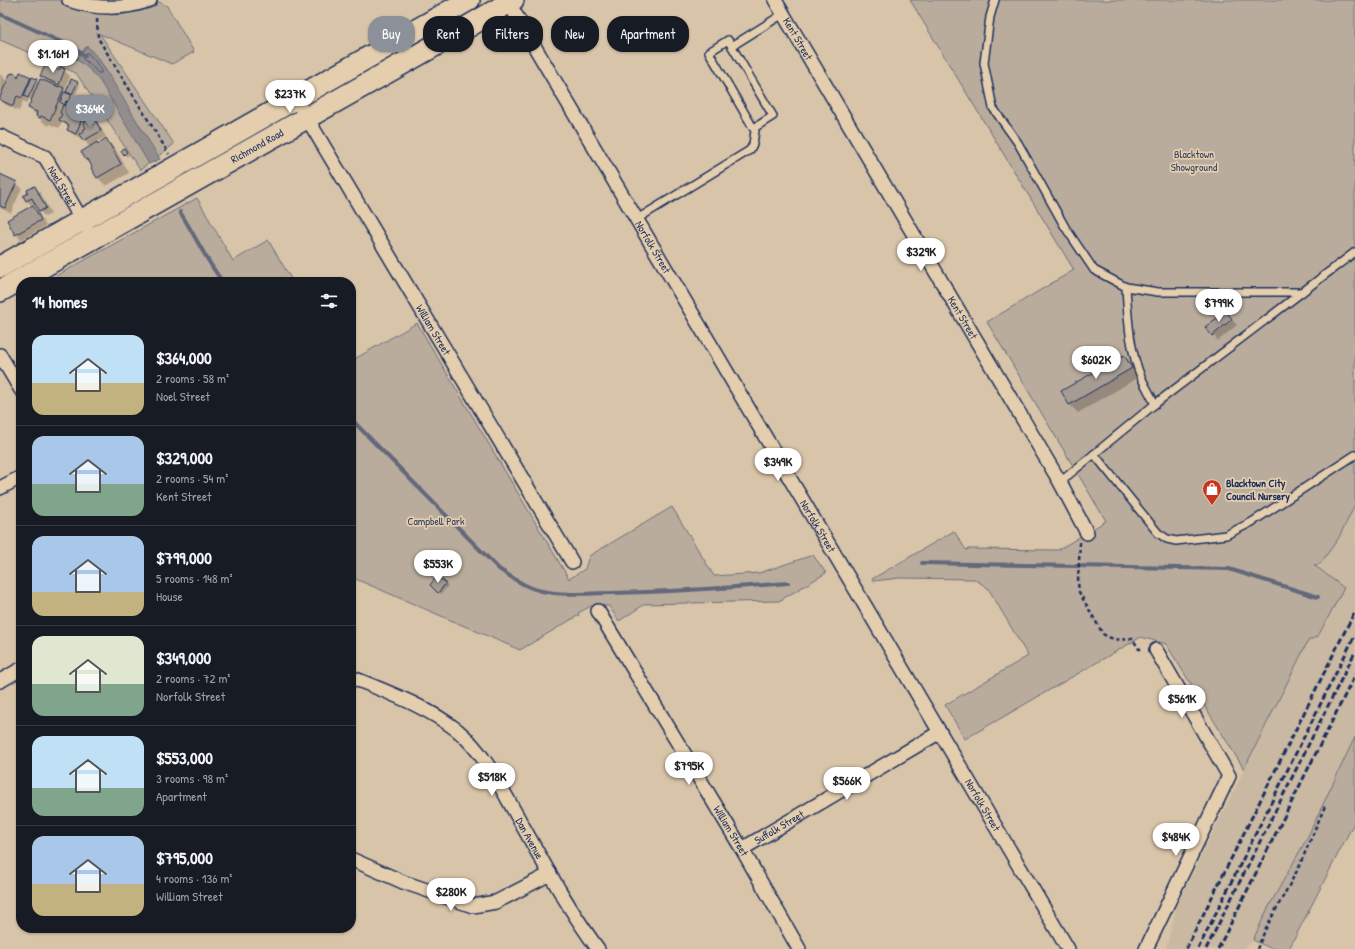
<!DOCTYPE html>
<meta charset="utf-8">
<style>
body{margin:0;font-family:"Patrick Hand",sans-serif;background:#20242c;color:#f1f3f6;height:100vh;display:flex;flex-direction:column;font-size:15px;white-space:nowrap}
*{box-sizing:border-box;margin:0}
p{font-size:13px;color:#9ea1a6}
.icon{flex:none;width:22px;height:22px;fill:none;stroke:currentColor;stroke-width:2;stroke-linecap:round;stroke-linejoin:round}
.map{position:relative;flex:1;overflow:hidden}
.panel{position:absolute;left:16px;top:277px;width:340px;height:656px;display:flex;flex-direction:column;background:#171b24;border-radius:16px;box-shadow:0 1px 3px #0004}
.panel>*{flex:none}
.guide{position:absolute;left:368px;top:16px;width:380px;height:36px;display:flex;gap:8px}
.price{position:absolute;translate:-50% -34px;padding:0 9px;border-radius:14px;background:#fff;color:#222;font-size:13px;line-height:26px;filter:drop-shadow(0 1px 2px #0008)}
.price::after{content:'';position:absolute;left:50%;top:24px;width:12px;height:9px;margin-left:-6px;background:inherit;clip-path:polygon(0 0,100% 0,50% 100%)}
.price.active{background:#8c9099;color:#fff}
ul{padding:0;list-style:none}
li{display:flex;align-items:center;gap:12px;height:100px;padding:0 16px}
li+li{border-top:1px solid #363941}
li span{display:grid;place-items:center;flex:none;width:112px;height:80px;border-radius:12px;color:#555}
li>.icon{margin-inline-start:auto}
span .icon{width:48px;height:48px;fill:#fffc;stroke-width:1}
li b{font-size:17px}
h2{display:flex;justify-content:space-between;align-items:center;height:48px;padding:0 16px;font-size:17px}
.chip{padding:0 14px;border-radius:16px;background:#171b24;box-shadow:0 1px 3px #0004;font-size:14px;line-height:36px}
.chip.active{background:#8c9099;color:#fff}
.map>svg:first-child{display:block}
</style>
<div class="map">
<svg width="1355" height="949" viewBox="0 0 1355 949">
<rect width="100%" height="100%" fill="#d8c4a8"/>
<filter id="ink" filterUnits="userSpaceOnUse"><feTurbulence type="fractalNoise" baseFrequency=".025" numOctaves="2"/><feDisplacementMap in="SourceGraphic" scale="8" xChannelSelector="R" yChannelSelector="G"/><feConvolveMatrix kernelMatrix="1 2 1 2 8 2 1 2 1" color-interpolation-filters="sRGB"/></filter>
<g filter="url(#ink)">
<!-- built -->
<path fill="#c9b8a2" d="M1355,505V737L1307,838L1267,910L1253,940L1244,949H1166L1177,905L1308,641L1318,636L1344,588L1314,565L1338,539Z"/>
<!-- green -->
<g fill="#b9ac9c" stroke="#6a6e7d">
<path d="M0,0H59L71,7L136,9L159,2L167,6L194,52L172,64L100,34L174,144L140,170L76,73L0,40Z"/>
<path d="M910,0H1355V505L1338,539L1320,564L1314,565L1344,588L1318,636L1308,641L1244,769L1166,644L1141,637L965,739L945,705L1028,656L988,588L974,579L900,578L873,581L872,579L954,531L966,550L969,549L1058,550L1106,521L987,322L1074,270Z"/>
<path d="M197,198L233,261L268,240L293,282H60L56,276Z"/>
<path d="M417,323L569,579L585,569L589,556L672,507L714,576L759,573L813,555L826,573L779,601L645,604L619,621L609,606H591L578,613L579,615L520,650L351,577V361Z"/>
<path d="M1355,737V821L1289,949H1272L1253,940L1267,910L1307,838Z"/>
</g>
<!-- water -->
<path fill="#938d8d" stroke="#63677a" d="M87,46L99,59L160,159L149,164L100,81L88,68L76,59Z"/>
<!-- shadow -->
<g fill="#0003">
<path d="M64,70L70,76L65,90L67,92L77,82L80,85L75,96L69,94L73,98L70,105L84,112L90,117L88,121L93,119L99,124L106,137L96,142L98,145L106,140L115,148L129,173L106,186L98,178L92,168L94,167L86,160L90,147L83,139L74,135L68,130L69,127L62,122L59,128L49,124V126L45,124L29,108L32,100L29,99L27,103L23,101L19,111L6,105L0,99L2,96L0,95V74L6,80L3,90H4L18,78H31L36,80L40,84H49L41,76Z"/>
<path d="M127,152L129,155L127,157L125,154Z"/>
<path d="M0,175L16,183L22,188L11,213L0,208Z"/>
<path d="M35,187L40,192L51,214L45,217L40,211L36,204L33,206L38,212L46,226L21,240L16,234L32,206L27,201L25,196Z"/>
<path d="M1226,312L1237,325L1218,341L1213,335Z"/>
<path d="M1124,356L1132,364L1139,377L1078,413L1070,405L1062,392Z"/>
<path d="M438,577L448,586L441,594L433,588Z"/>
</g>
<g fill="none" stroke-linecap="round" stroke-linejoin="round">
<!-- shore -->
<path stroke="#4b5571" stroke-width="1" d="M86,53H88L96,62L101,71V73H98L91,65L83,59V57Z"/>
<!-- stream -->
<g stroke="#63677a" stroke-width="4">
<path d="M0,14L72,47L85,56"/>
<path d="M180,212C195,235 206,261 223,282"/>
<path d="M351,419L499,569C513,578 526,588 542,591C565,596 589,593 612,593C671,592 729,588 788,583"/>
<path d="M922,563L1229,569L1318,597"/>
</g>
</g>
<!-- building -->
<g fill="#a69c94" stroke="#1b2f5e">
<path d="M46,64L59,70L60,67L65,69L59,85L40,76Z"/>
<path d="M20,72L31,77L22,98L17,96L13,106L0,100V97L10,74L13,73L17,75L18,77Z"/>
<path d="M32,77L37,79L28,98L24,96Z"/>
<path d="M40,79L59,87L60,86L64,88L50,120L41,116L40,118L36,116L37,112L28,108Z"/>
<path d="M71,79L78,82L72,94L66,92Z"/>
<path d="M64,92L72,95L68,102L66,101L65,105L60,102Z"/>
<path d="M66,102L85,111L76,134L67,130L69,125L59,120L62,114L60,113L63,105L65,106Z"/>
<path d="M94,117L101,131L83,141L79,134L84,132L83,130L86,128L83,123Z"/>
<path d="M106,138L121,164L97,178L91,168L92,167L88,159L86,160L81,152L97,142L98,144Z"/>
<path d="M124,148L127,152L124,155L121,151Z"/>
<path d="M0,174L17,182L5,208L0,206Z"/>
<path d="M35,186L46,208L39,212L32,198L26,201L23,196L28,193L27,190Z"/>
<path d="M33,205L41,220L15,235L7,220Z"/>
<path d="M1226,311L1232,319L1212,336L1205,327Z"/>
<path d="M1124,355L1132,368L1069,405L1061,391Z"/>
<path d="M437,576L446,583L438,593L430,585Z"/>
</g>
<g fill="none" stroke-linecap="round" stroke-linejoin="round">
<defs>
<g id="service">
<path d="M995,0L990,17L984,63L993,108L1018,143L1065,227L1094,270L1126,287L1158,292H1302"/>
<path d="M732,46L783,14"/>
<path d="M637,219L750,150L753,144L755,131L709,52L728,40L773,116L754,128"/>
<path d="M1126,287C1128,318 1129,350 1142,379C1146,387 1151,396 1155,404"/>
<path d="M1094,454L1158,533L1167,539L1176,541L1226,535L1252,522L1355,455"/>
<path d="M1060,482L1155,404L1355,252"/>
</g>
<g id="minor">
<path d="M69,0C95,9 124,10 150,0"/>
<path id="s1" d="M507,0L1068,949"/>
<path id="s2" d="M775,0L1060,482L1087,533"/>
<path id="s3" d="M295,98L572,562"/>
<path id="s4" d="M0,136L45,157L86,227"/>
<path d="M0,355L21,390"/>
<path d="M0,488L21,477"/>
<path id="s5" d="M598,611L742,849L799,949"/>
<path id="s6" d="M351,677C387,692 426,706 457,730C484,752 499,784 516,814C542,860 567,907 598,949"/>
<path d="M0,681L21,669"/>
<path id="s7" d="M742,849L940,732"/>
<path d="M351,859L403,882L473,906L496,902L550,874"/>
<path d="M1146,949L1229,776L1156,650"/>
</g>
<g id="primary">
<path d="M0,267L469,0"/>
<path id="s8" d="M0,291L464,29L513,0"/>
</g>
</defs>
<!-- service casing -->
<use href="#service" stroke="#1b2f5e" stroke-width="10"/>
<!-- minor casing -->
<use href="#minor" stroke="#1b2f5e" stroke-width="16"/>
<!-- primary casing -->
<use href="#primary" stroke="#1b2f5e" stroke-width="24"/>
<!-- path -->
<g stroke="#1b2f5e" stroke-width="2.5" stroke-dasharray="4 3" stroke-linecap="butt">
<path d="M97,19L98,38L169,154"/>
<path d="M1080,542L1078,582L1079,592L1103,634C1112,640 1121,641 1132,638L1139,649H1144"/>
<path d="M1257,949L1267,926L1298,869L1325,806"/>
</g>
<!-- service -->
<use href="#service" stroke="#e4cead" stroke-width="7"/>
<!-- minor -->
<use href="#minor" stroke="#e4cead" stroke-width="13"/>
<!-- primary -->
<use href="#primary" stroke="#e4cead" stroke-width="21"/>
<!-- rail -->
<g stroke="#1b2f5e" stroke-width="3" stroke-dasharray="6 3" stroke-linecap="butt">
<path d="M1186,949L1355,611"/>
<path d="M1198,949L1355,635"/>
<path d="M1206,949L1355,652"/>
<path d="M1218,949L1355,675"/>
</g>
</g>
</g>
<!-- icons -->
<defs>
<symbol id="shop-pin" viewBox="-11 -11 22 30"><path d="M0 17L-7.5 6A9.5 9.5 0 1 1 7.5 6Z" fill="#c8321e" stroke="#e4cead"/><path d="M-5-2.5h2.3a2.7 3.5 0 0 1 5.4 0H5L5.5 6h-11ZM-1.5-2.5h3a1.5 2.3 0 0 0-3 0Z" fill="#fff"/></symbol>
</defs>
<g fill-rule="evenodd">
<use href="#shop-pin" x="1201" y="478" width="22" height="30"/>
</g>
<g text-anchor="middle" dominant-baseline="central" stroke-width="3.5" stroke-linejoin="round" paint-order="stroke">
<!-- street labels -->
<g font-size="11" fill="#1b2f5e" stroke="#e4cead">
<text stroke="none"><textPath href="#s2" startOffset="45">Kent Street</textPath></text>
<text stroke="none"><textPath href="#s8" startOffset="295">Richmond Road</textPath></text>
<text stroke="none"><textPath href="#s4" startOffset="84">Noel Street</textPath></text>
<text stroke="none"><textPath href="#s1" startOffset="287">Norfolk Street</textPath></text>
<text stroke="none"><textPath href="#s2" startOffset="369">Kent Street</textPath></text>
<text stroke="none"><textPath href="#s3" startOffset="270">William Street</textPath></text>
<text stroke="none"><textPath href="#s1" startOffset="611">Norfolk Street</textPath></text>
<text stroke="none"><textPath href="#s1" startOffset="935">Norfolk Street</textPath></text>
<text stroke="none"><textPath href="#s7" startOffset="43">Suffolk Street</textPath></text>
<text stroke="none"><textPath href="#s5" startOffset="257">William Street</textPath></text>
<text stroke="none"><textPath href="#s6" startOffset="250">Dan Avenue</textPath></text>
</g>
<!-- park labels -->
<g font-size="11" fill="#2b3c64" stroke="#e4cead">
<text x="1194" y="154">Blacktown<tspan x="1194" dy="13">Showground</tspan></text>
<text x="436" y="521">Campbell Park</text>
</g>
<!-- poi labels -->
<g font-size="11" font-weight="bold" fill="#1b2f5e" stroke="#e4cead" text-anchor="start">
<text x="1226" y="483">Blacktown City<tspan x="1226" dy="13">Council Nursery</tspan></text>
</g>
</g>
</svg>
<b class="price" style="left:53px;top:74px">$1.16M</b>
<b class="price" style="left:290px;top:114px">$237K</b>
<b class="price active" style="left:90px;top:129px">$364K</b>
<b class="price" style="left:921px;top:272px">$329K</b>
<b class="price" style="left:1219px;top:323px">$799K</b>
<b class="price" style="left:1096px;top:380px">$602K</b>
<b class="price" style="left:778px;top:482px">$349K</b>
<b class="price" style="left:438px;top:584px">$553K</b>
<b class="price" style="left:1182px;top:719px">$561K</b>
<b class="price" style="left:689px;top:786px">$795K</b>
<b class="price" style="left:492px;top:797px">$518K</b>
<b class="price" style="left:847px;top:801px">$566K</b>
<b class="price" style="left:1176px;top:857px">$484K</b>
<b class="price" style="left:451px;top:912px">$280K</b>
<div class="guide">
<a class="chip active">Buy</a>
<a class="chip">Rent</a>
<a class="chip">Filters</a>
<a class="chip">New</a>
<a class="chip">Apartment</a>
</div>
<section class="panel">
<h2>14 homes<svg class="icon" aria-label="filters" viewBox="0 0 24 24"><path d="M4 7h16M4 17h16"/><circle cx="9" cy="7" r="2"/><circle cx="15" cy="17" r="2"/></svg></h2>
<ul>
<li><span style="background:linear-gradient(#bfe0f5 60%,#c2b280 0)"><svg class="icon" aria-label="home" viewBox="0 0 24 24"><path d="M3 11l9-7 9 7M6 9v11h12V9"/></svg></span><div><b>$364,000</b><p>2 rooms · 58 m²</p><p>Noel Street</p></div></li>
<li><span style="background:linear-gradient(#a9c7e8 60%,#7fa58c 0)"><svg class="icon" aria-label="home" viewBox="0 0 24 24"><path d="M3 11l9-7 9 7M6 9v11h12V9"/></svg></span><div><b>$329,000</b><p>2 rooms · 54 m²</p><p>Kent Street</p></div></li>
<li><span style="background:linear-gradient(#a9c7e8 70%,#c2b280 0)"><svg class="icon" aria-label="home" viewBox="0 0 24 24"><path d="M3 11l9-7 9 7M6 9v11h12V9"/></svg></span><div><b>$799,000</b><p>5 rooms · 148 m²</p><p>House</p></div></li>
<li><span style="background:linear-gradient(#dfe7d0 60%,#7fa58c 0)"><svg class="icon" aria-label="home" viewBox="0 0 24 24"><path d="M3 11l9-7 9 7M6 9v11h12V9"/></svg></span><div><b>$349,000</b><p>2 rooms · 72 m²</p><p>Norfolk Street</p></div></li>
<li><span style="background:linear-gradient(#bfe0f5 65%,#7fa58c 0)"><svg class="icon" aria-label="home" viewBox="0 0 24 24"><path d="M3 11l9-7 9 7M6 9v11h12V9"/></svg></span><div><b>$553,000</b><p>3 rooms · 98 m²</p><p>Apartment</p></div></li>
<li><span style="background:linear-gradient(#a9c7e8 60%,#c2b280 0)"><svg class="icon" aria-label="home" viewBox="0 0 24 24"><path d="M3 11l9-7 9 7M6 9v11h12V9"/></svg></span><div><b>$795,000</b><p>4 rooms · 136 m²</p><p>William Street</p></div></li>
</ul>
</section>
</div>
